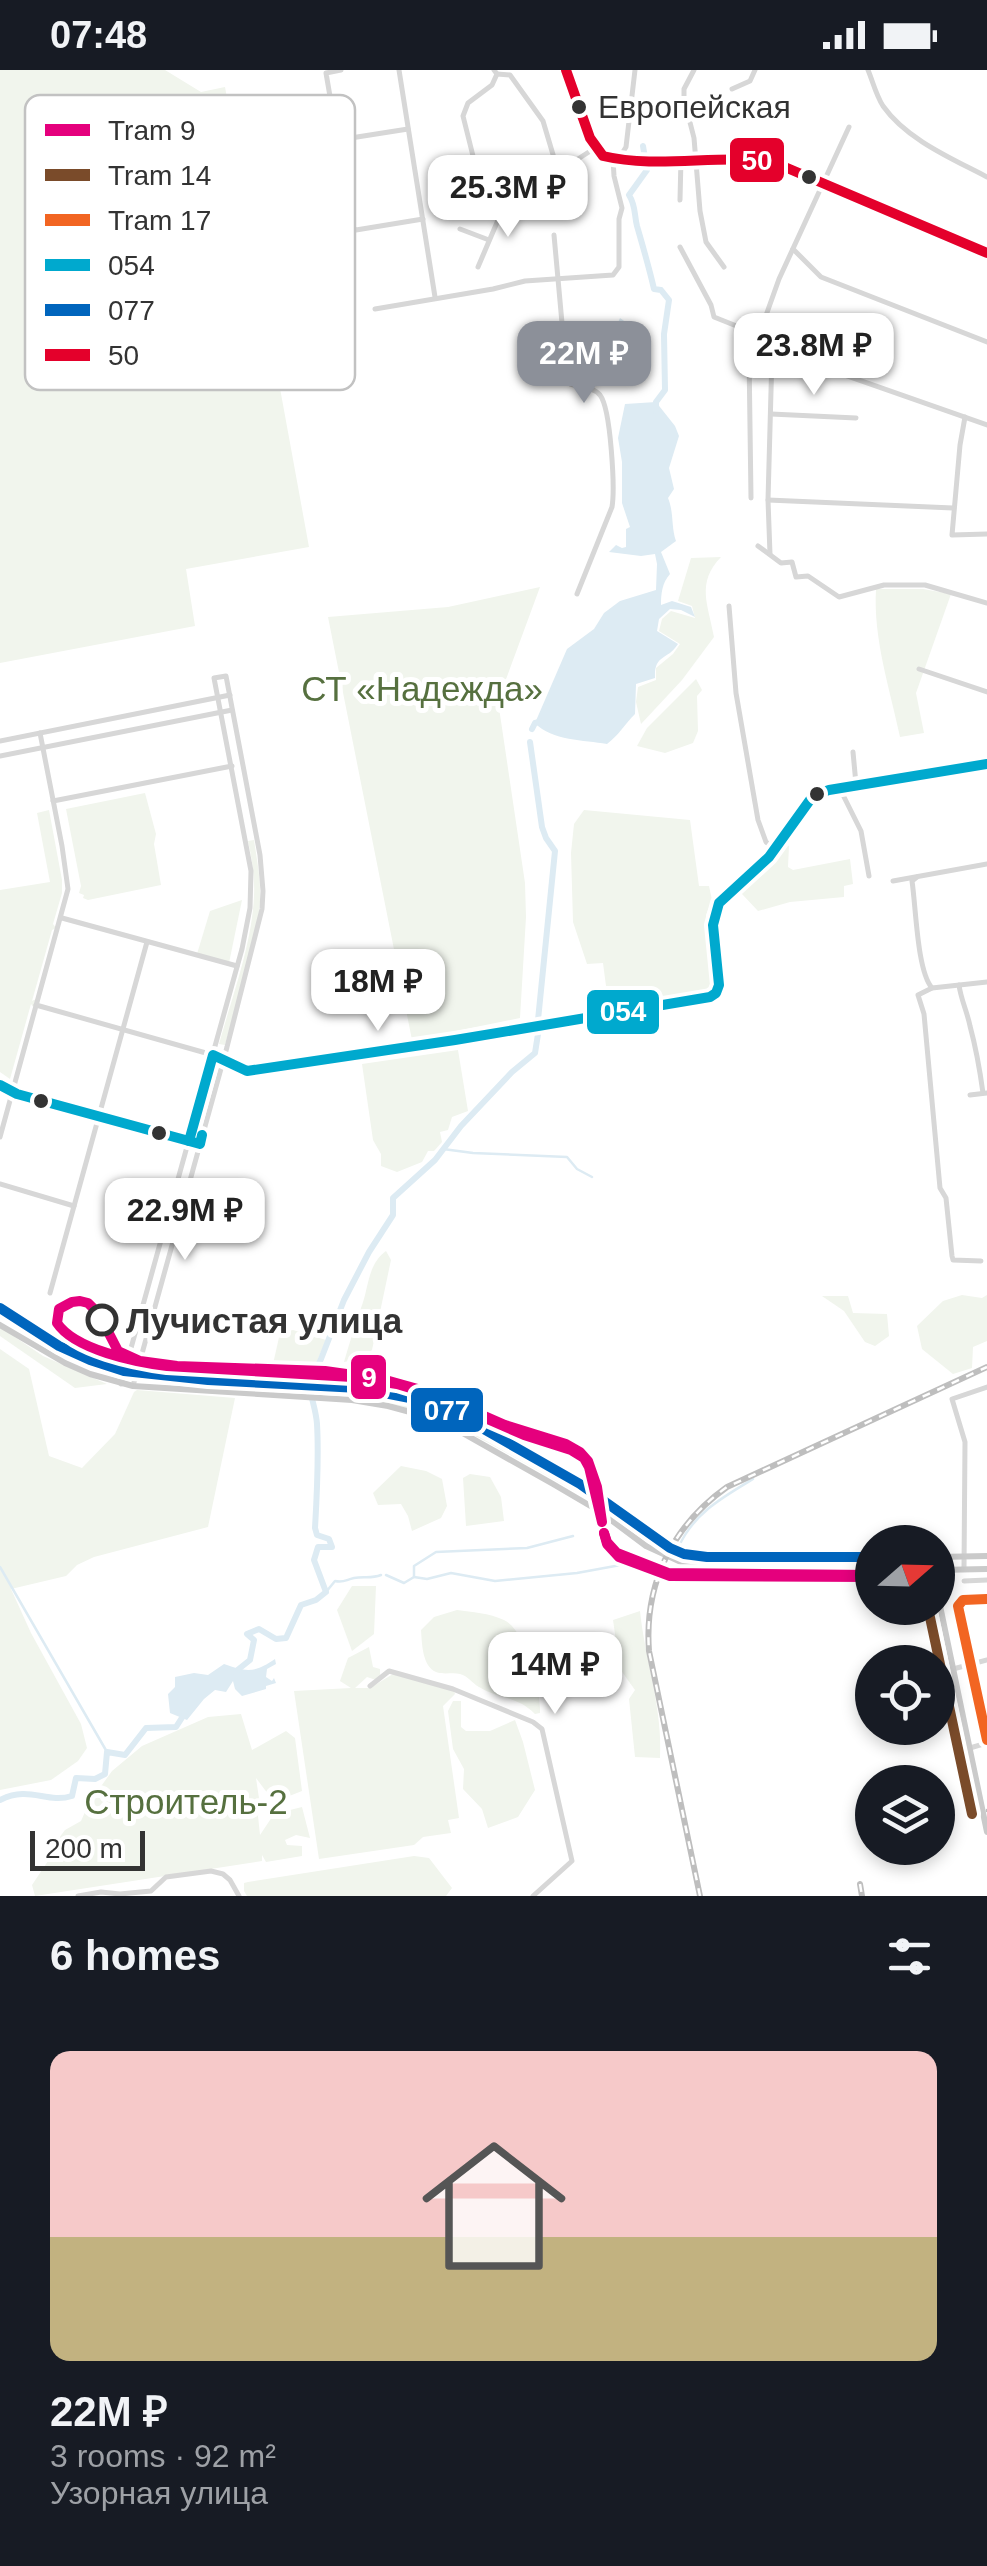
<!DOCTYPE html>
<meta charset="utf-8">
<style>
body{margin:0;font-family:Helvetica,sans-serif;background:#20242c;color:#f1f3f6;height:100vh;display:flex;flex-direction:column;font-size:38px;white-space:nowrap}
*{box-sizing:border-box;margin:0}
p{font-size:32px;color:#9ea1a6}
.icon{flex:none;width:55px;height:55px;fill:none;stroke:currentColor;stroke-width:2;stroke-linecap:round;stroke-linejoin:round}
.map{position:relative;height:1826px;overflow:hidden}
.drawer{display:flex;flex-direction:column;background:#171b24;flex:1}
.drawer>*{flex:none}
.needle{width:65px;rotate:70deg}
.fabs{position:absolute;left:855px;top:1455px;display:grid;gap:20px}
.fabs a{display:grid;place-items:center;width:100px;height:100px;border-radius:50%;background:#171b24;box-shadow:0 5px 15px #0003;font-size:50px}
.scale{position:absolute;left:30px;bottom:25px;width:115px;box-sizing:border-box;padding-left:10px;border:5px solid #333;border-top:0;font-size:28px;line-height:35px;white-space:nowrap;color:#333;-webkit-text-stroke:8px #fff;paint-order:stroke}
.price{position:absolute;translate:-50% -85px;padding:0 22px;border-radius:20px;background:#fff;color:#222;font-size:32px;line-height:65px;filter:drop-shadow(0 2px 5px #0008)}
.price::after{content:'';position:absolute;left:50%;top:60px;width:30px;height:22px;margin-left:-15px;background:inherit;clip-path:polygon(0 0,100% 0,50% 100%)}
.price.current{background:#8c9099;color:#fff}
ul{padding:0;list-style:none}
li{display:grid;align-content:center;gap:20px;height:530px;padding:0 50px}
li+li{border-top:2px solid #363941}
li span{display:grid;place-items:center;height:310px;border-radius:20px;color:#555}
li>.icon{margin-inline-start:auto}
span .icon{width:180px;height:180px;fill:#fffc;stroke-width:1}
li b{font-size:42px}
h2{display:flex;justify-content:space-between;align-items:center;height:120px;padding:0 50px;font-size:42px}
.status{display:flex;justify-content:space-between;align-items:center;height:70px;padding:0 50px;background:#171b24;direction:ltr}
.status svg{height:28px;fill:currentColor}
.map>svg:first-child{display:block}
</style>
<div class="status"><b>07:48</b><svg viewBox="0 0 49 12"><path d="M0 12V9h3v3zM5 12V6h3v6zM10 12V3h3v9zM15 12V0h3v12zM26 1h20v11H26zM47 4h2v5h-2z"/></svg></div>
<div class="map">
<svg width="987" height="1826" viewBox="0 0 987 1826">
<rect width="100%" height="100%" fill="#fff"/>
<!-- green -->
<g fill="#f1f5ed">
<path d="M0,0H165L201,22L225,17L309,477L186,499L195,556L0,593Z"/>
<path d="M721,487C696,513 708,534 714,567L682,610L641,654L636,632L638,617L656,610V598L673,584L680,574L659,561L662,549L671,541L695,548L692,536L678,531L691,488Z"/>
<path d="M540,517L498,631L525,813L526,847L520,948L412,970L328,547L448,537Z"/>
<path d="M876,519H923L951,524L916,623L924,663L900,667C890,619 873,569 876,519Z"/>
<path d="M696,609L702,620L697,626L698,661L693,673L665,683L637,676L647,658Z"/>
<path d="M145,723L156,764L154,774L161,815L88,830L83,828L84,825L79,823L81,816L66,739Z"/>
<path d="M49,740L62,810V823L53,854L56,858L52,860L32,931L36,929L34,938L31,934L10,1009L0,1002V820L50,812L37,743Z"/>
<path d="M584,740L690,750L699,816H709L712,830L706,845L714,914L707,923L609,939L603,893L587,894L573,852L571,783L574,754Z"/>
<path d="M254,770C257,790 261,810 260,831C257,876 237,931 225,975L219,974C232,927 252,874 254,826C255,807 252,789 248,771Z"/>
<path d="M785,773L789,776L788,797L793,800L850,789L853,814L844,816V827L790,832L758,841L742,824V815Z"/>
<path d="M242,830L229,893L197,884L210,841Z"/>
<path d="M458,980L468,1041L452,1047L448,1060L440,1062L442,1072L434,1081H428L422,1092L397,1102L381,1096V1084L373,1070L362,994Z"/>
<path d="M386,1181L391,1190L372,1280L364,1288L344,1292C349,1274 355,1256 361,1238C369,1218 367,1195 386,1181Z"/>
<path d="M962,1225L982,1228L987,1225V1271L973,1277L972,1298L953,1304L922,1279L917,1256L943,1231Z"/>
<path d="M822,1226H848L853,1243L887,1244L889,1266L875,1276L865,1272L844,1241Z"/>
<path d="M0,1257L43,1286L107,1314L75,1318L0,1266Z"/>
<path d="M293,1260L326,1270L315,1296L273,1294L280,1263Z"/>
<path d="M0,1279L29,1299L49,1386L82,1398L115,1364L134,1322L137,1320L235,1328L208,1457L94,1487L77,1495L66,1506L11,1519L31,1563L81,1654L87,1678L78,1691L51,1710L0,1720Z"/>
<path d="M320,1321C351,1321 383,1324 413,1332C472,1349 526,1387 579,1417L583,1420V1423L580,1424C526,1395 472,1359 413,1340C383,1330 351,1327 320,1323Z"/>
<path d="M401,1396L426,1401L442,1409L447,1436L441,1448L412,1461L408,1446L401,1434L378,1435L373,1423Z"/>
<path d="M470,1404L490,1407L501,1427L504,1451L466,1456L463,1408Z"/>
<path d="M352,1516H376L374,1564L352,1581L337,1540Z"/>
<path d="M457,1540C472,1542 489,1543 504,1550C526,1560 541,1620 540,1643L535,1644C517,1626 499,1629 479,1617C472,1613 468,1606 460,1604C453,1602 444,1605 436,1602C422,1596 422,1573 421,1560L434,1547Z"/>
<path d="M640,1541C645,1590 663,1639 660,1688L635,1687L629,1629L635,1620L620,1599L613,1550Z"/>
<path d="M369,1577L373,1597L380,1599V1607L376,1610L367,1607L355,1618H370L393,1604L454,1621L455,1624L443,1636L459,1748L448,1750L451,1763L423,1767L414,1775L319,1789L294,1621L351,1618L340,1611L348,1588Z"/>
<path d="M453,1631H461V1657L466,1661H490L515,1650L523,1672L535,1720L518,1747L488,1758L482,1739L463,1719L464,1699L453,1679L448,1641Z"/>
<path d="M241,1644L252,1680L286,1661L295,1668L302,1721L274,1732L256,1708L260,1735L258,1746L260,1765L274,1744L302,1737L310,1768L296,1765L285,1770L287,1775L302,1776V1786L266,1792L262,1785V1791L35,1826L32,1815L48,1791L44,1788L65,1760L81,1751L89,1733L112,1701L142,1676L208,1647Z"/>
<path d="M414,1786L429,1788L452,1818L446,1826H247L244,1821V1813L248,1812Z"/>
</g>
<!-- water -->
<g fill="#ddebf3">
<path d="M620,248L635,259L640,273L634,284L631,302L606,315L601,313C601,300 601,294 612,286L614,262Z"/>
<path d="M656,332L675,356L679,366L669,398L674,419L668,428C674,442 671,457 676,471L661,482L670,504C662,513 661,524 661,535L672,531L691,537L695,547L681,540L670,539L659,549L657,561L678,574C667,591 654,584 655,608L636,614L635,644C625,654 618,666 607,674C584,670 552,671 535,653L567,579L594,559L604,543L620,531L656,520L657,494L655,484L641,486L609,482L616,475L622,478L626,477V459L630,457L622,433V392L618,368L625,334Z"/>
<path d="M275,1589L276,1594L267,1599L266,1607L272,1611L274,1608L276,1613L266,1616V1619L242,1626L235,1619L233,1611L226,1622L215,1620L204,1629L187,1650L170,1643L168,1624L175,1617V1607L194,1603L208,1605L224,1594C248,1603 256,1602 275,1589Z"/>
</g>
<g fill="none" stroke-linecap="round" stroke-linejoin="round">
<!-- stream -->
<g stroke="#ddebf3" stroke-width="2.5">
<path d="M443,1079L473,1083L567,1087L577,1099L592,1107"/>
<path d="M679,1476C694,1443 723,1427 753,1409"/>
<path d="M645,1493H647"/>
<path d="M0,1497L107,1682"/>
<path d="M386,1505L404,1513L414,1507V1496L436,1482L527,1478L573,1466"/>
<path d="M414,1507L427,1509L451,1503L495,1511L577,1503L626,1494L633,1497"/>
<path d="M326,1522L335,1511C344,1513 345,1510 354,1508C364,1506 371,1509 381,1505"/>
</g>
<!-- river -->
<g stroke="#ddebf3" stroke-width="6">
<path d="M643,76L647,100L629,125C636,136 634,144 637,156C643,177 649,197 654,219L661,220L669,230L664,264L665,320L656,332V341"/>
<path d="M532,659L535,653L543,651"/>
<path d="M530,672L542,757L546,768L555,781L538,950"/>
<path d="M235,1602L250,1590L254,1570L247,1564L259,1559L276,1569L286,1568L301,1535L316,1530L326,1522L314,1490L318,1477H332L329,1469L317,1465L315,1458C317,1424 319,1388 317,1354C316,1338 309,1324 309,1308L314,1304L321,1289L344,1230L369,1182L393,1145V1128L435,1090L461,1056L512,1002L535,983L538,964"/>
<path d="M0,1730C30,1715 46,1734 72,1726L76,1708L95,1709L105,1704L107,1682L125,1685L146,1658L176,1657L185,1643"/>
</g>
<!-- minor -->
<g stroke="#d7d7d7" stroke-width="5">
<path d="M341,0L326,3L345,114V129L349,156L356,160L423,149"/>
<path d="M399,0L435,227"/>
<path d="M494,0L497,4L492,15L468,33L463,46L477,102L507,129"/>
<path d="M566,0L590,68L603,86L625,91L744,88L773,92L987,183"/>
<path d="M694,0L684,19V29L694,68L700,141L706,172L724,197"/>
<path d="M868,0C873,12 876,25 883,36C907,70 953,89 987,107"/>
<path d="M497,4L510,5L543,51L557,98"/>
<path d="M732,19L750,11L755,0"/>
<path d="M338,70L408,59"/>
<path d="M618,90L626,77L635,0"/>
<path d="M680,130L681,89"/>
<path d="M460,159L489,170"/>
<path d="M554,165L567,308L570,314C580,317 593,317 600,325C611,339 615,419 612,437L577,524"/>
<path d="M680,177L711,235L714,247L759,265"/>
<path d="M793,179L821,207L987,272"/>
<path d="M478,197L507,129L543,106L557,98H564L595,78"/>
<path d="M375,239L493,219L525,211L613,205L619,197V149L622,138L614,106L613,89"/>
<path d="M762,276L987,355"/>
<path d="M762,276L759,265L779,209L849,57"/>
<path d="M771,344L856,348"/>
<path d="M965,347L960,375L952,465L987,464"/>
<path d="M751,428L749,285L762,276"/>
<path d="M768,430L953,438"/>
<path d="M758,476L781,493L792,492L796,507L808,506L839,527L884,515H925L987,533"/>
<path d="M770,484L768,430L772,285L775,280"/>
<path d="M729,536L736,623L758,750L766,772L775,779"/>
<path d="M919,599L987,622"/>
<path d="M0,671L230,625"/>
<path d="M853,682L856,714"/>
<path d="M0,686L232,640"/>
<path d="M840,719L861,761L869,806"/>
<path d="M53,731L232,696"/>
<path d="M917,807L912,811C916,837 917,901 932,918"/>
<path d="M893,811L987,794"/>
<path d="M62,848L237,896"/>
<path d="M959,915C961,930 967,941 970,956C976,978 980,1001 983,1023"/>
<path d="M36,935L213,985"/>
<path d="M223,988L242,1000H253L707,929L716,923L719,915L713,855L719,833L769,787L810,730L817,724L829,720L987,694"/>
<path d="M0,1015L17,1024L200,1074"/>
<path d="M970,1025L987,1023"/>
<path d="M0,1067L68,819L62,776L40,663"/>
<path d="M0,1114L74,1136"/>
<path d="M981,1191L953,1190L952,1186L946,1128L940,1118L924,944L918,925L932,918L987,912"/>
<path d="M50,1223L147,872"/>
<path d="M121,1314L242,879L250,838L251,801L214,608L226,606L260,785L263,821L262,839L227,977L133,1316"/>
<path d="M964,1499L965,1372L952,1329L987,1317"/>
<path d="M964,1511L987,1510"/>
<path d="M953,1599L987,1590"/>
<path d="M370,1616L389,1601L453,1619L533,1652L542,1659L572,1791L533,1826"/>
<path d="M970,1678L987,1673"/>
<path d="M78,1826L101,1822L120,1824L151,1821L166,1807L211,1801L223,1804L230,1810L239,1826"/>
</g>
<!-- major -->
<g stroke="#cacaca" stroke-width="6">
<path d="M0,1238L59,1276L90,1290L124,1301L208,1310L359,1318L425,1331L459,1345L580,1414L670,1478L684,1484L707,1487H872"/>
<path d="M0,1255L65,1293L90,1304L133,1316L352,1330L388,1336L425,1346L459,1361L553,1414L599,1441L646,1476L681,1492L716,1498L872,1499"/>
<path d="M938,1487L987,1486"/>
<path d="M938,1500L987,1499"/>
<path d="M938,1526L987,1762"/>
</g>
<!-- tram -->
<g stroke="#bebebe" stroke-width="2.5">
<path d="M78,1230L91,1240L114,1276"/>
<path d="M987,1740V1741"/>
</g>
<defs>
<g id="rail">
<path d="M860,1814L862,1826"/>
<path d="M700,1826L649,1581C644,1514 672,1456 727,1417L987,1297"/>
</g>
</defs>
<!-- rail casing -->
<use href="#rail" stroke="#bebebe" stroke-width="6"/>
<!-- rail -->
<use href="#rail" stroke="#fff" stroke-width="2.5" stroke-dasharray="8" stroke-linecap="butt"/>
<defs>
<g id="bus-1">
<path d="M0,1015L17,1024L200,1074L202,1065"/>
<path d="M189,1071L213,985L247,1001L455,970L710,927L716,923L719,915L713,855L719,833L769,787L810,730L817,724L829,720L987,694"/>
</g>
<path id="bus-2" d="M0,1238L59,1276L90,1290L124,1301L208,1310L359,1318L425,1331L459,1345L580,1414L670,1478L684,1484L707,1487H872"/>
<path id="bus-3" d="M566,0L590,68L603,86C658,99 717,84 773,92L987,183"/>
</defs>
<!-- bus-1 casing -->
<use href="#bus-1" stroke="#fff" stroke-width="18"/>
<!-- bus-2 casing -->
<use href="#bus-2" stroke="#fff" stroke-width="18"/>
<!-- bus-3 casing -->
<use href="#bus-3" stroke="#fff" stroke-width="18"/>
<!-- bus-1 -->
<use href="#bus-1" stroke="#00a9ce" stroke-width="10"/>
<!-- bus-2 -->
<use href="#bus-2" stroke="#0065bd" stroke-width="10"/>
<!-- bus-3 -->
<use href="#bus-3" stroke="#e4002b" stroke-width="10"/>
<defs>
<g id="tram-1">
<path d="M80,1231L88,1233L99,1244L118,1281L140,1291L177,1296L325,1301L382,1309L432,1323L505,1355L566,1374L580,1382L588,1391L597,1417L602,1452L589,1397L584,1388L571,1380L524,1365L430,1324L397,1314L352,1307L167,1296C136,1292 75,1280 57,1253L59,1239L72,1232Z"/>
<path d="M604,1463L607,1472L617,1483L668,1503L872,1505"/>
<path d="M604,1463L607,1474L619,1487L670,1506L872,1507"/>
</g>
<path id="tram-2" d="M928,1538L972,1744"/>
<path id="tram-3" d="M987,1529L963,1530L958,1536L987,1670"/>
</defs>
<!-- tram-1 casing -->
<use href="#tram-1" stroke="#fff" stroke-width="18"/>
<!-- tram-2 casing -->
<use href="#tram-2" stroke="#fff" stroke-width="18"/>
<!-- tram-3 casing -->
<use href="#tram-3" stroke="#fff" stroke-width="18"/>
<!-- tram-1 -->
<use href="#tram-1" stroke="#e5007d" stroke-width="10"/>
<!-- tram-2 -->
<use href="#tram-2" stroke="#7a4b2a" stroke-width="10"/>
<!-- tram-3 -->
<use href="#tram-3" stroke="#f26522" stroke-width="10"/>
</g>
<!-- markers -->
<g fill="#333" stroke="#fff" stroke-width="4">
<circle cx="579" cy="37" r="9"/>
<circle cx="809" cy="107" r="9"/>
<circle cx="817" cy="724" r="9"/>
<circle cx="41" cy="1031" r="9"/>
<circle cx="159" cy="1063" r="9"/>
</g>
<circle fill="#fff" stroke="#333" stroke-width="5" cx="102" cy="1250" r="14"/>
<g text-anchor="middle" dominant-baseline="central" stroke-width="10" stroke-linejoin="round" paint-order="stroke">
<!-- bus labels -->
<g font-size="32" fill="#333" stroke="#fff" text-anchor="start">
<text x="598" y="37">Европейская</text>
</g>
<!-- park labels -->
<g font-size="35" fill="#56703f" stroke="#fff">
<text x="422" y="618">СТ «Надежда»</text>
<text x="186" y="1731">Строитель-2</text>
</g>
<!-- stop labels -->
<g font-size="35" font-weight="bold" fill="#333" stroke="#fff" text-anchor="start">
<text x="126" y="1250">Лучистая улица</text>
</g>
</g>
<!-- legend -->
<rect x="25" y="25" width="330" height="295" rx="15" fill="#fff" stroke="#c2c2c2" stroke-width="2.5"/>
<rect x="45" y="54" width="45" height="12" fill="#e5007d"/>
<rect x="45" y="99" width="45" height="12" fill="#7a4b2a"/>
<rect x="45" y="144" width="45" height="12" fill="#f26522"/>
<rect x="45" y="189" width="45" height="12" fill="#00a9ce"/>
<rect x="45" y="234" width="45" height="12" fill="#0065bd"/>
<rect x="45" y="279" width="45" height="12" fill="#e4002b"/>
<g font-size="28" fill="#333">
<text x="108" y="70">Tram 9</text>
<text x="108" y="115">Tram 14</text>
<text x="108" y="160">Tram 17</text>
<text x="108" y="205">054</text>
<text x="108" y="250">077</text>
<text x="108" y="295">50</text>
</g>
<g stroke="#fff" stroke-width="4">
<rect x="728" y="66" width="58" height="48" rx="10" fill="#e4002b"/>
<rect x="585" y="918" width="76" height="48" rx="10" fill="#00a9ce"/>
<rect x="349" y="1283" width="39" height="48" rx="10" fill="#e5007d"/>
<rect x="409" y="1316" width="76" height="48" rx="10" fill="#0065bd"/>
</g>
<g font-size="28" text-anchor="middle" font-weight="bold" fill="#fff">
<text x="757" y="100">50</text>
<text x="623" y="951">054</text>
<text x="369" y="1317">9</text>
<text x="447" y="1350">077</text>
</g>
</svg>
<div class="fabs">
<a><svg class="needle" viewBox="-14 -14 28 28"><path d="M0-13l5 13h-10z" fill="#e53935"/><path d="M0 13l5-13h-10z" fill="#9ea1a6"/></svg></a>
<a><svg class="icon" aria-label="locate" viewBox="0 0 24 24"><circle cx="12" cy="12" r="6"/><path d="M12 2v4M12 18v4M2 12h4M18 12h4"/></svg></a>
<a><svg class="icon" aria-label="layers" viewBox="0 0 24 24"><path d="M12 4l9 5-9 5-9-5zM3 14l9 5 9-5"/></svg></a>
</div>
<div class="scale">200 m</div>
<b class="price" style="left:508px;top:170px">25.3M ₽</b>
<b class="price" style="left:814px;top:328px">23.8M ₽</b>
<b class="price current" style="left:584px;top:336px">22M ₽</b>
<b class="price" style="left:378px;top:964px">18M ₽</b>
<b class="price" style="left:185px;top:1193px">22.9M ₽</b>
<b class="price" style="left:555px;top:1647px">14M ₽</b>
</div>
<section class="drawer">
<h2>6 homes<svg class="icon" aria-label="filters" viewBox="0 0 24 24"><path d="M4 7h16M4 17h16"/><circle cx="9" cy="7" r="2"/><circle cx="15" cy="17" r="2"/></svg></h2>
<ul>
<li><span style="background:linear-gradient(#f6c9c9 60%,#c2b280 0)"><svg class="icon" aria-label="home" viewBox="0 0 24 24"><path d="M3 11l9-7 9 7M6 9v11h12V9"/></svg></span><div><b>22M ₽</b><p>3 rooms · 92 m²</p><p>Узорная улица</p></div></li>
</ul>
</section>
